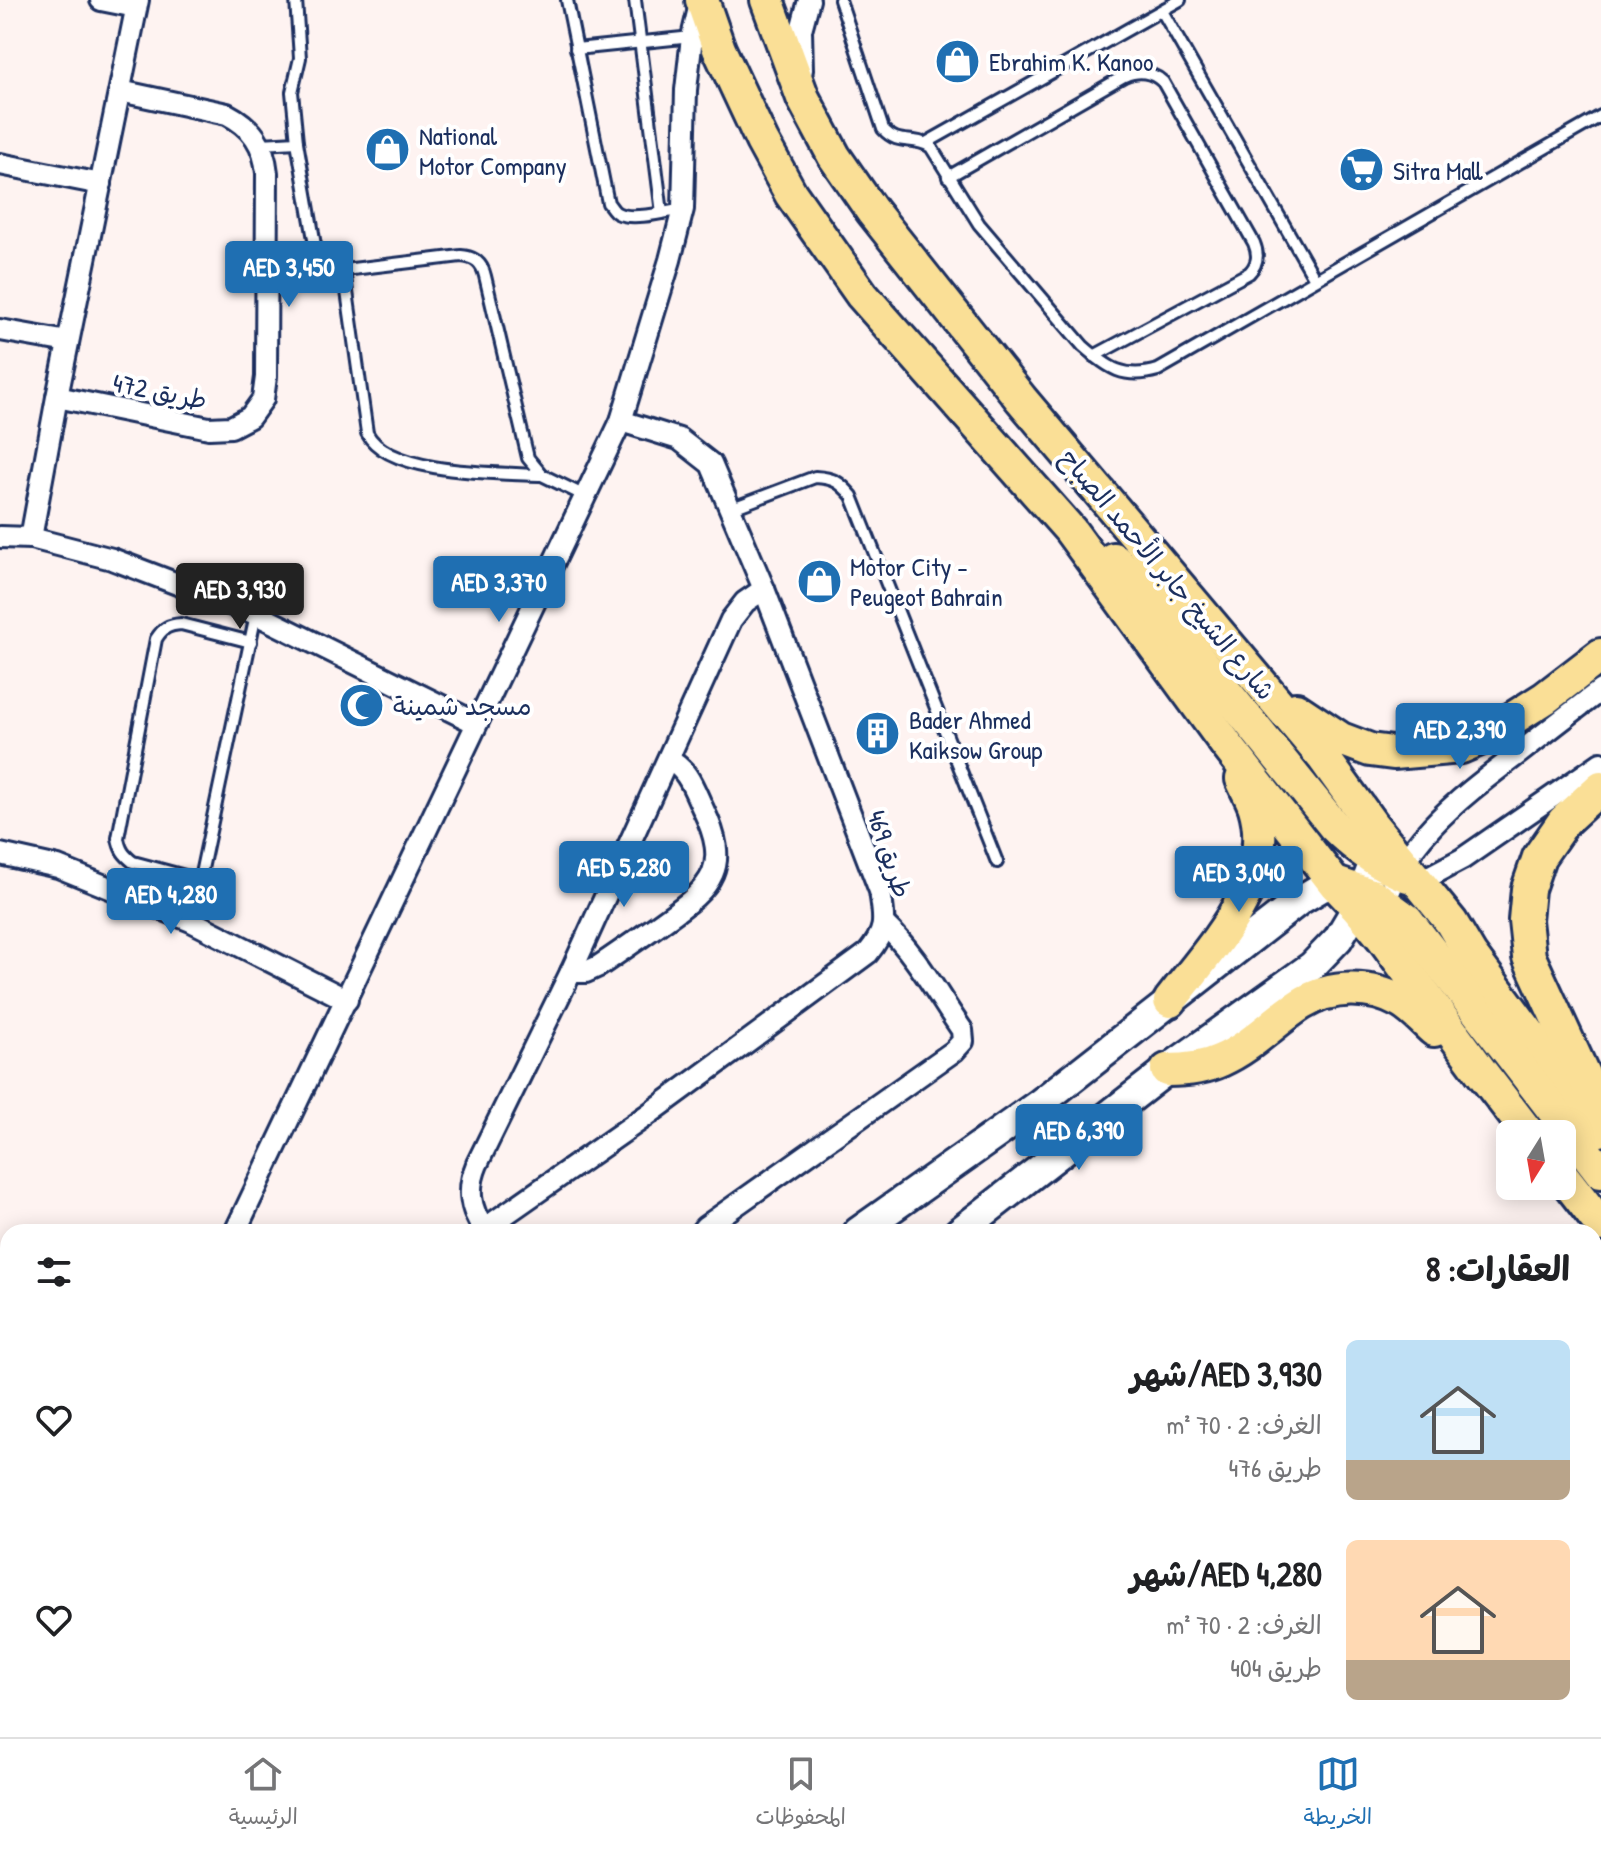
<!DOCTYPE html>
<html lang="ar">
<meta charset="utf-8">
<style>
body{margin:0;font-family:"Patrick Hand","Playpen Sans Arabic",sans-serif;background:#f2f2f2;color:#202124;direction:rtl;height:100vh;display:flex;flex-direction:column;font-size:30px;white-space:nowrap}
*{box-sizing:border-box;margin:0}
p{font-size:26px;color:#757577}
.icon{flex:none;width:44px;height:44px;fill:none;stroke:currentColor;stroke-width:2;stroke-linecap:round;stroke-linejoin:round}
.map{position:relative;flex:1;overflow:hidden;direction:ltr}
.panel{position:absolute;left:0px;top:1224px;width:1602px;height:514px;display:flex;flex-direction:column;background:#fff;border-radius:24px 24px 0 0;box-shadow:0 4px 20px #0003;direction:rtl}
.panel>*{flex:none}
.needle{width:52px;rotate:191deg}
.fabs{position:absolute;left:1496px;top:1120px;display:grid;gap:16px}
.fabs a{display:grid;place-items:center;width:80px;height:80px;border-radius:12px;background:#fff;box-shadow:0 4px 20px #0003;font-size:40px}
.price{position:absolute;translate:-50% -68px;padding:0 18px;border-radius:8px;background:#1f6fb2;color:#fff;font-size:26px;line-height:52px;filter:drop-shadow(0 2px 4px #0008)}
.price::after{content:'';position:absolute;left:50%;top:48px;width:24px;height:18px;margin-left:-12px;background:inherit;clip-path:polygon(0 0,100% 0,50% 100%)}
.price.on{background:#222;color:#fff}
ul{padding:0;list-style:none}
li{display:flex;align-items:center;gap:24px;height:200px;padding:0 32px}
li span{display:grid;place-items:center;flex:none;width:224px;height:160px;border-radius:12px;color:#555}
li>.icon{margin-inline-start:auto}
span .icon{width:96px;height:96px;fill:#fffc;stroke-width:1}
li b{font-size:34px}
h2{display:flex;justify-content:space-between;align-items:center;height:96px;padding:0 32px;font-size:34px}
.tabs{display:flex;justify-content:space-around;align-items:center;height:112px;border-top:2px solid #e0e0e0;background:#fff;font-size:22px;color:#757577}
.tabs a{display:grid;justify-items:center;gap:4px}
.tabs .on{color:#1f6fb2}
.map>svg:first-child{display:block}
</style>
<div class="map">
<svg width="1601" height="1737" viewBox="0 0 1601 1737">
<rect width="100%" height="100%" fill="#fef3f1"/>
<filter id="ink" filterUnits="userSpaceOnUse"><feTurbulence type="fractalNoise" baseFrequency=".0125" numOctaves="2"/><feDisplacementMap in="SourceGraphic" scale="16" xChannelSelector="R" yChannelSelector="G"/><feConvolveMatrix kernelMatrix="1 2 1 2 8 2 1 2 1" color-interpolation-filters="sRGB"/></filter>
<g filter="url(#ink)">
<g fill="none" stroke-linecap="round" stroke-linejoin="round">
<defs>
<g id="lane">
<path d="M296,0L300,58L292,92L297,142L315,245C321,260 329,267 344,270L461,256C475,257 482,263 485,276L528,458L542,475L585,496"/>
<path d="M567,0L608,203C611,206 613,211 617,213C632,221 666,212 683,209"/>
<path d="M635,0L662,213"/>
<path d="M840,0L883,129C899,147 913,135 931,147L979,224L1083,346C1108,368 1124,380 1158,370L1601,116"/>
<path d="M1162,11L1315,279"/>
<path d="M576,49L692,37"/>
<path d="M926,143L1180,0"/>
<path d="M261,144L297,142"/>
<path d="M948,177L1124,76C1139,70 1151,71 1163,82L1254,243C1259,255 1258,264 1249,273L1094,356"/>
<path d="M344,270L367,433C388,475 499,473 542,475"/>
<path d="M730,509L815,477C834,478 840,482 852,496L997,862"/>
<path d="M200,880L133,862C124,855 120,850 118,838L156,639C163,628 168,625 181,624L251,642"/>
<path d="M191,921L256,614"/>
</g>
<g id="street">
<path d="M101,0L136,7"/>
<path d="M802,70L801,30L809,0"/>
<path d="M0,164L101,184"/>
<path d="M0,330L68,342"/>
<path d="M57,397L209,428L231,427L250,417L263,399L266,377L267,173C264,144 252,127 227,114L120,91"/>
<path d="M0,537L31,538L112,559L256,614L476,723"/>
<path d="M31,538L57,397L138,0"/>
<path d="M0,854L58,867L191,921L347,1000"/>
<path d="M1416,879L1430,876L1462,859L1601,763"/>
<path d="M1383,915C1396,844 1464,795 1518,754C1546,732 1573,711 1601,690"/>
<path d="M571,972H586L599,966C621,951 643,936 665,920C713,886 731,867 703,809C694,790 688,768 668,760"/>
<path d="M484,1229C469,1208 467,1188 477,1164L571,972L731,620L745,602L764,589"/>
<path d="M235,1232L621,421L670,260L683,209L686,90L692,37L701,0"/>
<path d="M480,1232L646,1116L868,953C888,929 884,919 880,891L764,589L711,464L679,439L621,421"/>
<path d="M701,1232L705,1227L954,1051L963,1041L962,1030C937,994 916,954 884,924"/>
<path d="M0,1471L8,1465"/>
<path d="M712,1737L721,1730"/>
<path d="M1229,1737L1239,1730"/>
</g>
<g id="secondary">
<path d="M858,1232L1039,1104L1300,900L1322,887L1335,884"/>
<path d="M959,1232L1167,1070L1312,966L1338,939L1357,907L1372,867L1375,851L1374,838"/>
<path d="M162,1737L171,1730"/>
<path d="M300,1737L309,1730"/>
</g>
<g id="primary">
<path d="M702,0L719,49L762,141L791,194L862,295L1070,530L1226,744L1335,884L1357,907L1383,938L1482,1073L1529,1134"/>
<path d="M767,0L803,98L834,156L872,211L1021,399L1323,757L1372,825L1451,922L1470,954L1601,1130"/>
<path d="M1113,559L1126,571L1187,644L1334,826C1356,848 1379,865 1408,876"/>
<path d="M1296,709L1341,739L1370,750L1393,753L1461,747L1482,738L1545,698L1601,655"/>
<path d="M1338,884L1374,896L1407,920L1601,1172"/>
<path d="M1170,1001C1210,948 1277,881 1255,808C1252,798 1246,789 1242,779"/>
<path d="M1167,1070C1186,1070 1204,1068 1221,1060C1251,1047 1274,1021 1301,1004C1331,985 1371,985 1401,1002C1413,1009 1423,1020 1434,1030"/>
<path d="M1593,1096L1529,957L1525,920L1528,889L1539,857L1564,821L1601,787"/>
<path d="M1562,1175L1601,1225"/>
</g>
</defs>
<!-- lane casing -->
<use href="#lane" stroke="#1b2f5e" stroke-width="16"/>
<!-- street casing -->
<use href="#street" stroke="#1b2f5e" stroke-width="26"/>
<!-- secondary casing -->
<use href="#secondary" stroke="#1b2f5e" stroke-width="34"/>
<!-- primary casing -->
<use href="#primary" stroke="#1b2f5e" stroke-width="38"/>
<!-- lane -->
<use href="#lane" stroke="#fff" stroke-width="10"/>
<!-- street -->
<use href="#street" stroke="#fff" stroke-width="20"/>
<!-- secondary -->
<use href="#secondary" stroke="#fff" stroke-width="28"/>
<!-- primary -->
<use href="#primary" stroke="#fadf96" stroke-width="32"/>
</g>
</g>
<!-- icons -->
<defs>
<symbol id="shop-disc" viewBox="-11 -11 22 22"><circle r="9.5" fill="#1f6fb2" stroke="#fff"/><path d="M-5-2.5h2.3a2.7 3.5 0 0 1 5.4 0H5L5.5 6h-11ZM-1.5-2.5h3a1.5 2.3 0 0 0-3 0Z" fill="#fff"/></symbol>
<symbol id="supermarket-disc" viewBox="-11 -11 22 22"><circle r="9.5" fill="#1f6fb2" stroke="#fff"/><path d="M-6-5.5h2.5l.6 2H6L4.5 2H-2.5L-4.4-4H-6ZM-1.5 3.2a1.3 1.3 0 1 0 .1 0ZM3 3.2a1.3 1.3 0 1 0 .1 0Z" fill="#fff"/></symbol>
<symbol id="mosque-disc" viewBox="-11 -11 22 22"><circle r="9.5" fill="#1f6fb2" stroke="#fff"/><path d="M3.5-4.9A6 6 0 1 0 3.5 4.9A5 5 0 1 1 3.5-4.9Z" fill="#fff"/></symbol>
<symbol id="building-disc" viewBox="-11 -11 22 22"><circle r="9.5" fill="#1f6fb2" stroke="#fff"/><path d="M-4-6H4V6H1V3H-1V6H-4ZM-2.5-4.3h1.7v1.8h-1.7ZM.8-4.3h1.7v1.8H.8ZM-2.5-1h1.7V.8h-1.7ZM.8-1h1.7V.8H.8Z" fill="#fff"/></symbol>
</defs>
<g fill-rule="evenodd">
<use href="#shop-disc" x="932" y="36" width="51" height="51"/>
<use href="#shop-disc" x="362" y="124" width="51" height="51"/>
<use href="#supermarket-disc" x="1336" y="144" width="51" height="51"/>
<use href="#shop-disc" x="794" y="556" width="51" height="51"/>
<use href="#mosque-disc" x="336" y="680" width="51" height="51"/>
<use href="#building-disc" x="852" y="708" width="51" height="51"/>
</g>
<g text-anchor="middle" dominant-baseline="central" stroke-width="8" stroke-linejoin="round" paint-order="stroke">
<!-- poi labels -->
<g font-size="26" fill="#1b2f5e" stroke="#fff" text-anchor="start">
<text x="989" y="61">Ebrahim K. Kanoo</text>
<text x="419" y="135">National<tspan x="419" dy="30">Motor Company</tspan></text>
<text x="1393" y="170">Sitra Mall</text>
<text x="850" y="566">Motor City -<tspan x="850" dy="30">Peugeot Bahrain</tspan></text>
<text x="393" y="705">مسجد شمينة</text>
<text x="909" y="719">Bader Ahmed<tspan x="909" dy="30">Kaiksow Group</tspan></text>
</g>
<!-- street labels -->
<g font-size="26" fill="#1b2f5e" stroke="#fff">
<text transform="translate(160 391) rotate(11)">طريق 472</text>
<text transform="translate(1168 574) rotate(50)">شارع الشيخ جابر الأحمد الصباح</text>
<text transform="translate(890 854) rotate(72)">طريق 469</text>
</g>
</g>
</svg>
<div class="fabs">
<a><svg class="needle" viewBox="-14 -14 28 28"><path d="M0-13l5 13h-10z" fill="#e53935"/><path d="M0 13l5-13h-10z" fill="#757577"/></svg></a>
</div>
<b class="price" style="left:289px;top:309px">AED 3,450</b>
<b class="price" style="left:499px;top:624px">AED 3,370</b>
<b class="price on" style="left:240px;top:631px">AED 3,930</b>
<b class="price" style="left:1460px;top:771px">AED 2,390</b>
<b class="price" style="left:624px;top:909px">AED 5,280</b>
<b class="price" style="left:1239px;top:914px">AED 3,040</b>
<b class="price" style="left:171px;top:936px">AED 4,280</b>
<b class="price" style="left:1079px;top:1172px">AED 6,390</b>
<section class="panel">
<h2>العقارات: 8<svg class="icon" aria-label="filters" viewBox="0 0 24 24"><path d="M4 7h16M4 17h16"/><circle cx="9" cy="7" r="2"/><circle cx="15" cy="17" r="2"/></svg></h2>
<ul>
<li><span style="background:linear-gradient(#bfe0f5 75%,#b9a48a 0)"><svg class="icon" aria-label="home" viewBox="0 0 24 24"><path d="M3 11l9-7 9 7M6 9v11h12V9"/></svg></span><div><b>AED 3,930/شهر</b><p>الغرف: 2 · 70 m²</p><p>طريق 476</p></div><svg class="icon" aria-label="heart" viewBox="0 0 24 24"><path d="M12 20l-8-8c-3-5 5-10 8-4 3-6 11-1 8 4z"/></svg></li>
<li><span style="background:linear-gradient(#ffd9b3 75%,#b9a48a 0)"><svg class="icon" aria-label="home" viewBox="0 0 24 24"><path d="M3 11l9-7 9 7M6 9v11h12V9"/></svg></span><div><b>AED 4,280/شهر</b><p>الغرف: 2 · 70 m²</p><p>طريق 404</p></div><svg class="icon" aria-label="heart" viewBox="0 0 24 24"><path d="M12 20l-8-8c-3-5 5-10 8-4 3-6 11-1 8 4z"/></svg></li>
</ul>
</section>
</div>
<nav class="tabs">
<a class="on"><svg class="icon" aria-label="map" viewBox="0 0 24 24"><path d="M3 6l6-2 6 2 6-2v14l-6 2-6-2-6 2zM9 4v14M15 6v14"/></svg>الخريطة</a>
<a><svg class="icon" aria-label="saved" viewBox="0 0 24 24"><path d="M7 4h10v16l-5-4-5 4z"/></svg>المحفوظات</a>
<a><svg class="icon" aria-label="home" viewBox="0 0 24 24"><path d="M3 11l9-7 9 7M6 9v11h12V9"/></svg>الرئيسية</a>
</nav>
